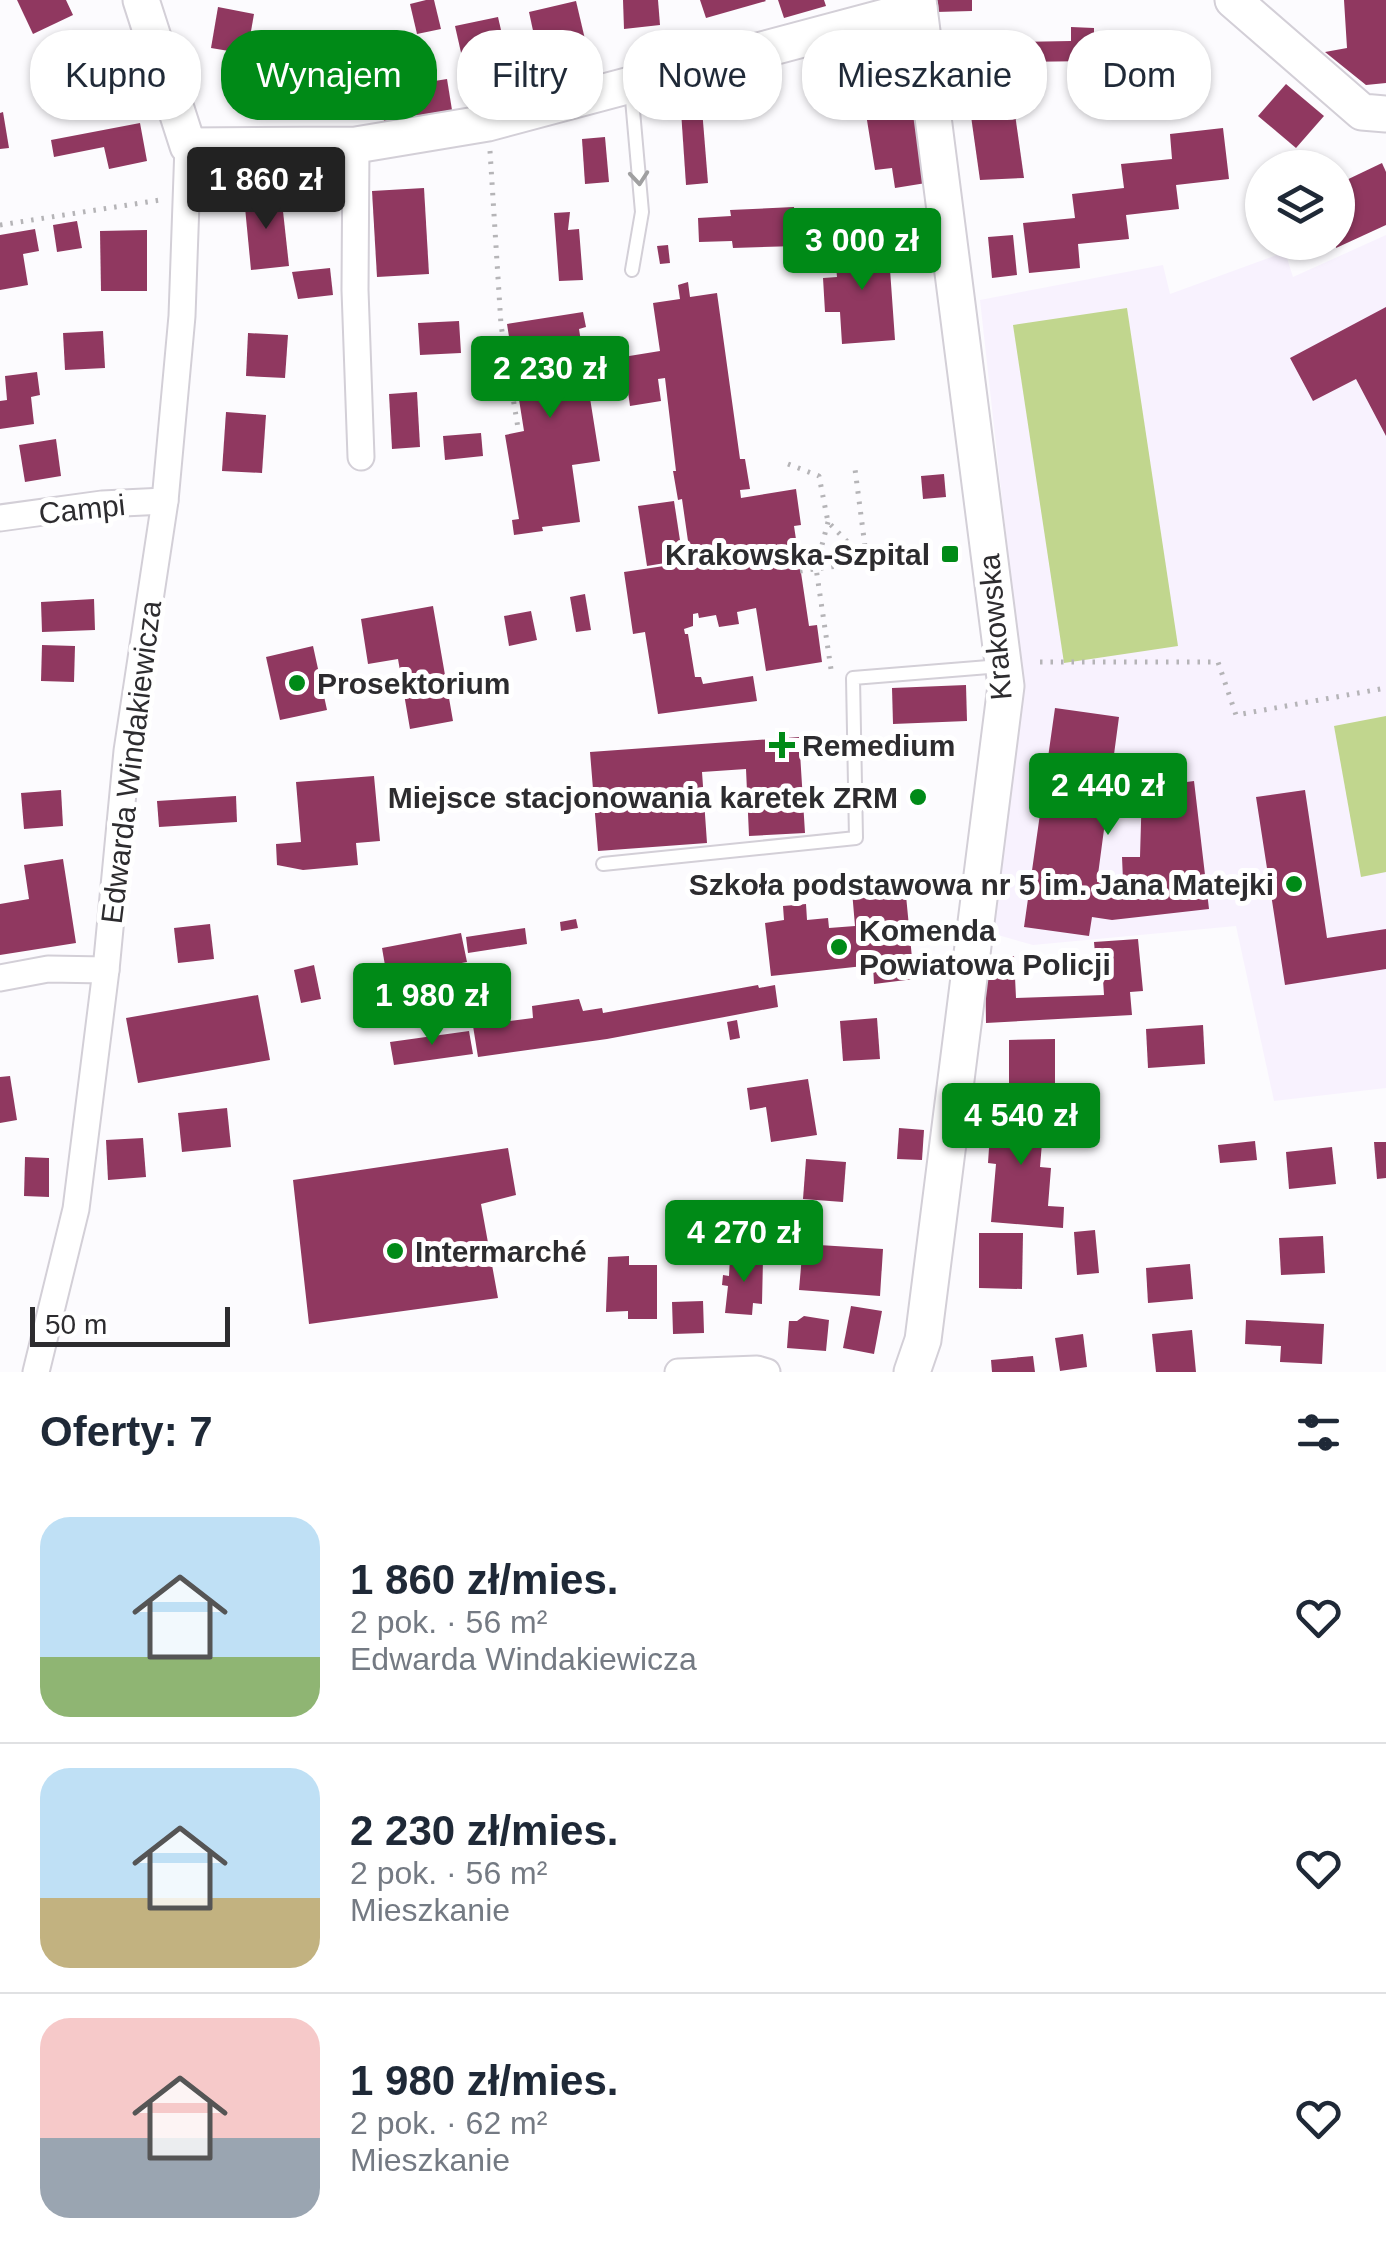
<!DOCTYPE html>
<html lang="pl">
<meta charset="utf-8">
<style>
body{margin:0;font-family:Helvetica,sans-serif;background:#f2f2f3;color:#1f2937;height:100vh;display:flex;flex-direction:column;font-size:38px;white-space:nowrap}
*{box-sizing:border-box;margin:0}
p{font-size:32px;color:#747a83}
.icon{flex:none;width:55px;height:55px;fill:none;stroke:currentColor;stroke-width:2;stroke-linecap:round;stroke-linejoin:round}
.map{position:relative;height:1372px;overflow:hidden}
.side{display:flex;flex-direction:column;background:#fff;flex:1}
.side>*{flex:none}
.top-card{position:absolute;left:30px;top:30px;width:1328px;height:90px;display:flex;gap:20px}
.tools{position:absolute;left:1245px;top:150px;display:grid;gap:20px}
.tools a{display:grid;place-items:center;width:110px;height:110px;border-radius:50%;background:#fff;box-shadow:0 2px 8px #0004;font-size:50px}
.scale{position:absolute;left:30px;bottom:25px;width:200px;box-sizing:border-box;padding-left:10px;border:5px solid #2d2c2f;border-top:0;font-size:28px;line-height:35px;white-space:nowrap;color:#2d2c2f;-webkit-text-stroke:8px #fff;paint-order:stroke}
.price{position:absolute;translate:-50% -85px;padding:0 22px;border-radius:10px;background:#008a17;color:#fff;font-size:32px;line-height:65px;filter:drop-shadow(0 2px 5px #0008)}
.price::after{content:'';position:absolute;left:50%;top:60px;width:30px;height:22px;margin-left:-15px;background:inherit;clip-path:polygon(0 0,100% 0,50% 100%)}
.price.on{background:#222;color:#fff}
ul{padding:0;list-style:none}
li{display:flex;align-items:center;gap:30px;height:250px;padding:0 40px}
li+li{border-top:2px solid #e0e1e3}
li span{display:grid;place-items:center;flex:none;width:280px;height:200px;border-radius:30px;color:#555}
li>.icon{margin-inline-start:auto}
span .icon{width:120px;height:120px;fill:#fffc;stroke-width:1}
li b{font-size:42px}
h2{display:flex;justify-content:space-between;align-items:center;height:120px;padding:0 40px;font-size:42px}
.tag{padding:0 35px;border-radius:40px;background:#fff;box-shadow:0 2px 8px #0004;font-size:35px;line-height:90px}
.tag.on{background:#008a17;color:#fff}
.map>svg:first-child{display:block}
</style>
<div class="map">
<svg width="1386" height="1372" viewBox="0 0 1386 1372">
<rect width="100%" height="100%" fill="#fcfbfe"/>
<!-- built -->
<path fill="#f8f2fe" d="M1386,235V1088L1274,1101L1236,926L1033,945L991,933L1016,625L980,300L1163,265L1170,294L1285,252L1293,277Z"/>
<!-- green -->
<g fill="#c1d68e">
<path d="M1127,308L1178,646L1064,663L1013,325Z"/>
<path d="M1386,716V872L1361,877L1334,726Z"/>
</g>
<!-- building -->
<g fill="#903860">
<path d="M17,0H66L73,15L33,34Z"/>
<path d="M426,0H434L441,29L417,34L410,4Z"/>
<path d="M623,0H658L660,25L624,29Z"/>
<path d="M700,0H765L766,1L706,18Z"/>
<path d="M778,0H824L826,6L784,18Z"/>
<path d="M936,0H972V11L936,12Z"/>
<path d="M1344,0H1386V83L1366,85L1325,52L1347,48Z"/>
<path d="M576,1L588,52L540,63L529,12Z"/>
<path d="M218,7L254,14L247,54L211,48Z"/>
<path d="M498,17L510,69L467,79L455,26Z"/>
<path d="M1071,27L1094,28V61L1016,62V42L1071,41Z"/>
<path d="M986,33L991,74L959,77L955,36Z"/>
<path d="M290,67L340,70L337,108L287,105Z"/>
<path d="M447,79L452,110L384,121L379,90Z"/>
<path d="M1286,84L1324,116L1296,148L1258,116Z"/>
<path d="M1013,100L1024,178L980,180L969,102Z"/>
<path d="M915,107L926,183L895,188L892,168L875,170L866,114Z"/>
<path d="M702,109L708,183L686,185L681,111Z"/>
<path d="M3,112L9,148L0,149V113Z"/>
<path d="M140,123L147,161L109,169L104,147L54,157L51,140Z"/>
<path d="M1223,128L1229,179L1176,185L1179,209L1126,215L1129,239L1078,244L1080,268L1029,273L1023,223L1075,218L1072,194L1124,188L1121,164L1172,159L1170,134Z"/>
<path d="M605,137L609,182L585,184L582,139Z"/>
<path d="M1382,163L1386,172V225L1336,248L1338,184Z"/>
<path d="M424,188L429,274L377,277L372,191Z"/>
<path d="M281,193L289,266L251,270L244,197Z"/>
<path d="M794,207L797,246L733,248L732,241L699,242L698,218L731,216L730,210Z"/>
<path d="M570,212L568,230L579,229L583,280L559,281L554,213Z"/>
<path d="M77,221L82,248L57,252L53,225Z"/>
<path d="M35,229L39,251L23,254L28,285L0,290V235Z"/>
<path d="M147,230V291H101L100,231Z"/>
<path d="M1013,235L1017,275L992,278L988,237Z"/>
<path d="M888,241L895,340L842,344L840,312H825L823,278L837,277L834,245Z"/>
<path d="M668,245L670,263L660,264L657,246Z"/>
<path d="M330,268L333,295L298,299L292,272Z"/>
<path d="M688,282L690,297L717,293L740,459H745L750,489L740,490L741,498L796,489L801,525L794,526L809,626L817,625L822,662L766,671L756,608L737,612L739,624L719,627L716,615L699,618L698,613L693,614V626L684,629L685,634H688L695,677H701L703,684L753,676L757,701L658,714L645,632L633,634L624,572L691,562L682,499L678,500L673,471H676L665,378L658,379L661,401L630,406L623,357L660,351L653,303L680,299L678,285Z"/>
<path d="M1386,307V436L1356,379L1313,401L1290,358Z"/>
<path d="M583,312L586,327L579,329L600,461L572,465L580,522L542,527L543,531L514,535L512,520L519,519L505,435L524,431L507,324Z"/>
<path d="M459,321L461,353L420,355L418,323Z"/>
<path d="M103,331L105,368L65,370L63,333Z"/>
<path d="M248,333L288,335L285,378L246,376Z"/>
<path d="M37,372L40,395L31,397L34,424L0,429V401L7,400L5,376Z"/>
<path d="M417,392L420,447L392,449L389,394Z"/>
<path d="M226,412L266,415L262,473L222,471Z"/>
<path d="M481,433L483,456L445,460L443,436Z"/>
<path d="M56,439L61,476L25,482L19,445Z"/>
<path d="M944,474L946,497L923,499L921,476Z"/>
<path d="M674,501L683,560L647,566L638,506Z"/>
<path d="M585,594L591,630L576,632L570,597Z"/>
<path d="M94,599L95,630L42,632L41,602Z"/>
<path d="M433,606L453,721L410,729L398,659L368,664L361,619Z"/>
<path d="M531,611L537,640L509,646L504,616Z"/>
<path d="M42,645L75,646L74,682L41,681Z"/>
<path d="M313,646L327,710L280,720L266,657Z"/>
<path d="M966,685L967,721L893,724L892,688Z"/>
<path d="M1055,708L1119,717L1097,882L1123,880L1122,857H1140L1142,788L1194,781L1209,909L1112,920L1092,917L1089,936L1024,927Z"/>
<path d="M799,737L805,833L749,836L746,769L702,772L707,843L598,851L590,752Z"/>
<path d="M374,776L380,841L356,843L358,865L303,870L277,865L276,844L301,842L296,782Z"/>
<path d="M61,790L63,826L24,829L21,793Z"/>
<path d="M1305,790L1327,938L1386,929V969L1285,985L1256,797Z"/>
<path d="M236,796L237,822L159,827L157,801Z"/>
<path d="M63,859L76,943L0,955V904L29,899L24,865Z"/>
<path d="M905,885L914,979L874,984L873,965L771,976L765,923L784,920L783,906L806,904L807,920L828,918L829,928L855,926L852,891Z"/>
<path d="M576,919L578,928L561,931L560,922Z"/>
<path d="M210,924L214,959L178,963L174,928Z"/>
<path d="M525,928L527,944L468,953L466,937Z"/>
<path d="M461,933L467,962L387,977L382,948Z"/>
<path d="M1138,939L1143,991L1130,992L1132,1015L986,1023L985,956H1014L1016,998L1104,995L1102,964L1096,965L1094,942Z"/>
<path d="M314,965L321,999L301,1003L294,970Z"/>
<path d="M758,985L759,988L775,985L778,1007L607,1039L478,1057L473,1026L533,1018L532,1006L579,999L583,1011L602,1008L603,1013Z"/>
<path d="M258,995L270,1060L138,1083L126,1018Z"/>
<path d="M877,1018L880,1059L843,1061L840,1021Z"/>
<path d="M737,1020L740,1038L730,1040L727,1022Z"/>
<path d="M1203,1025L1205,1064L1148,1068L1146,1029Z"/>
<path d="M469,1031L473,1054L394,1065L390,1042Z"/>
<path d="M1055,1039V1087L1009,1088V1040Z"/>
<path d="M10,1076L17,1120L0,1123V1077Z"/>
<path d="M808,1079L817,1135L771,1142L766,1107L750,1110L747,1088Z"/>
<path d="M992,1103L1045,1107L1040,1167L1051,1168L1048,1206L1064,1207L1063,1228L991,1222L996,1164L988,1163Z"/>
<path d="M227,1108L231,1147L182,1152L178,1113Z"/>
<path d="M899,1128L924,1130L922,1160L897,1159Z"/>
<path d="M143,1138L146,1177L108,1180L106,1140Z"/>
<path d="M1255,1141L1257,1160L1220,1163L1218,1145Z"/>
<path d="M1374,1142H1386V1178L1377,1179Z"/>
<path d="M1332,1147L1336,1184L1289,1189L1286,1152Z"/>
<path d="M508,1148L516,1195L481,1204L498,1298L309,1324L293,1180Z"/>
<path d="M25,1157L49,1158V1197L24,1196Z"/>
<path d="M806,1159L846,1162L843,1202L803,1199Z"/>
<path d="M1095,1230L1099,1273L1077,1275L1074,1232Z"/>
<path d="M979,1233H1023L1022,1289L979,1288Z"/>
<path d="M1323,1236L1325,1273L1281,1275L1279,1238Z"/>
<path d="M803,1244L883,1249L880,1296L799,1290Z"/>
<path d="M629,1256V1265H657V1319H628V1311L606,1312L608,1257Z"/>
<path d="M730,1257L763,1259L762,1304L753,1303L752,1315L725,1313L728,1286L722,1285L723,1275L729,1276Z"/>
<path d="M1190,1264L1193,1299L1148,1303L1146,1268Z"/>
<path d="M703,1301L704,1333L673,1334L672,1302Z"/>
<path d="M851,1306L882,1311L874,1354L843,1348Z"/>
<path d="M804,1316L829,1320L826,1351L787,1348L789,1321H797Z"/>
<path d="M1246,1320L1324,1324L1322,1364L1280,1362L1281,1346L1245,1344Z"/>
<path d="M1192,1330L1196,1372H1156L1152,1334Z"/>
<path d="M1083,1334L1087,1367L1060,1371L1055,1338Z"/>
<path d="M1033,1356L1035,1372H992L991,1360Z"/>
</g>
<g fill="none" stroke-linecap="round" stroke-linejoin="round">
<defs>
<g id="lane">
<path d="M631,88L642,212L632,270"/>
<path d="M603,864L856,838L853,678L1001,666"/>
</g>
<g id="street">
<path d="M356,145L355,290L361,457"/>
<path d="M0,518L102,504L165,501"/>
<path d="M0,978L48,969L106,970"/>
<path d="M36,1372L76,1209L106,970L127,751L165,501L182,316L188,146"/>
<path d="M678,1372L757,1369L767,1372"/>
</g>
<g id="secondary">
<path d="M141,0L188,146L356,145L488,123L919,8"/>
<path d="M1233,0L1362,112L1386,114"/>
<path d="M912,1372L923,1340L1006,686L918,0"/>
</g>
</defs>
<!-- lane casing -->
<use href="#lane" stroke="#d3cfd7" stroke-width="16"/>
<!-- street casing -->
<use href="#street" stroke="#d3cfd7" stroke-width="29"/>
<!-- secondary casing -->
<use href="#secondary" stroke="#d3cfd7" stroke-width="39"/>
<!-- path -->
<g stroke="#b5b4b7" stroke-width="5" stroke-dasharray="2.5 8" stroke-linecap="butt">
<path d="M490,151L501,325L518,428"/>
<path d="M0,225L160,200"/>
<path d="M788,464L819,476L828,522L867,562L957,545"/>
<path d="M828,522L816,568L832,676"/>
<path d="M800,571L867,562L855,469"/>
<path d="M1040,662H1218L1236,715L1386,688"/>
</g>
<!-- lane -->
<use href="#lane" stroke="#fff" stroke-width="12"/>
<!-- street -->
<use href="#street" stroke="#fff" stroke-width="25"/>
<!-- secondary -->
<use href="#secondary" stroke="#fff" stroke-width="35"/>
</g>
<!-- one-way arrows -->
<defs><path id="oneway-chevron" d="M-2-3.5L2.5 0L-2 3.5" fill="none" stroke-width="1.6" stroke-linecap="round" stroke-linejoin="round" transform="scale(2.5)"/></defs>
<use stroke="#a0a0a1" href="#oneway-chevron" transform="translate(639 178) rotate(85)"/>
<!-- markers -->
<g fill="#008a17" stroke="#fff" stroke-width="4">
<rect x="940" y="544" width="20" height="20" rx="5"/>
<circle cx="297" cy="683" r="10"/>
<path d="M777 730h10v10h10v10h-10v10h-10v-10h-10v-10h10z"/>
<circle cx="918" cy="797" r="10"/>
<circle cx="1294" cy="884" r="10"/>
<circle cx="839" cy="947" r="10"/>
<circle cx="395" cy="1251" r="10"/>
</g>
<g text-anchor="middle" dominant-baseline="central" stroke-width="10" stroke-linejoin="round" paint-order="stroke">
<!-- street labels -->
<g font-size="30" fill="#2d2c2f" stroke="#fff">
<text transform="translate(82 509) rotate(-6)">Campi</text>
<text transform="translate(995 627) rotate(-95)">Krakowska</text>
<text transform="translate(131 762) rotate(-83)">Edwarda Windakiewicza</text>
</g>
<!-- poi labels -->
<g font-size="30" font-weight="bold" fill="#2d2c2f" stroke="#fff" text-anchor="start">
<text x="930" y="554" text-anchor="end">Krakowska-Szpital</text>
<text x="317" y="683">Prosektorium</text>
<text x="802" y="745">Remedium</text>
<text x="898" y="797" text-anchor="end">Miejsce stacjonowania karetek ZRM</text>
<text x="1274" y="884" text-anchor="end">Szkoła podstawowa nr 5 im. Jana Matejki</text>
<text x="859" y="930">Komenda<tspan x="859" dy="34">Powiatowa Policji</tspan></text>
<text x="415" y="1251">Intermarché</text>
</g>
</g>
</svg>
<div class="tools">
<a><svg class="icon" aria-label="layers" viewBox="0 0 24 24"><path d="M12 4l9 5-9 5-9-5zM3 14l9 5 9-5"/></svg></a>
</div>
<div class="scale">50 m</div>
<b class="price on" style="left:266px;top:232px">1 860 zł</b>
<b class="price" style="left:862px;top:293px">3 000 zł</b>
<b class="price" style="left:550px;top:421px">2 230 zł</b>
<b class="price" style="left:1108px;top:838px">2 440 zł</b>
<b class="price" style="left:432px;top:1048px">1 980 zł</b>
<b class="price" style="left:1021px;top:1168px">4 540 zł</b>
<b class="price" style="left:744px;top:1285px">4 270 zł</b>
<div class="top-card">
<a class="tag">Kupno</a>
<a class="tag on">Wynajem</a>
<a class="tag">Filtry</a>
<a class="tag">Nowe</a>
<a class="tag">Mieszkanie</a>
<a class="tag">Dom</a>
</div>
</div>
<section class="side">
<h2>Oferty: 7<svg class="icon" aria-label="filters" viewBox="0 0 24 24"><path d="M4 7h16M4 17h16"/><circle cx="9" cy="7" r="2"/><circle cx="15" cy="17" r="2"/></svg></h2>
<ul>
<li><span style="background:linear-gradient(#bfe0f5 70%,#8fb573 0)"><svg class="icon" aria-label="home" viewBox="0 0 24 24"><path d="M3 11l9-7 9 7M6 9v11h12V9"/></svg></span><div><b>1 860 zł/mies.</b><p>2 pok. · 56 m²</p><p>Edwarda Windakiewicza</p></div><svg class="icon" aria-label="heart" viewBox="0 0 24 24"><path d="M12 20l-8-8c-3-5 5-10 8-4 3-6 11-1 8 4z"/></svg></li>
<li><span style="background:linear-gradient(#bfe0f5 65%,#c2b280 0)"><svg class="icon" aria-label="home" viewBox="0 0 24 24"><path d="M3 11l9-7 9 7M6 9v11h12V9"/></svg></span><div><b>2 230 zł/mies.</b><p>2 pok. · 56 m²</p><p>Mieszkanie</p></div><svg class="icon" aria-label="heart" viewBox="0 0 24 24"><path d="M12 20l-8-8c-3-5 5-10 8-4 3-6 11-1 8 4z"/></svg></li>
<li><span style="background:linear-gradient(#f6c9c9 60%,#9aa5b1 0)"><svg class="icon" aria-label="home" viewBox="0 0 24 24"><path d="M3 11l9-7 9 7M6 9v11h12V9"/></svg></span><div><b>1 980 zł/mies.</b><p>2 pok. · 62 m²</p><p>Mieszkanie</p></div><svg class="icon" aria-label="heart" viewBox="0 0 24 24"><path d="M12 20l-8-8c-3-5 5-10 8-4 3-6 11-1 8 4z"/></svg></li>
</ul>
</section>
